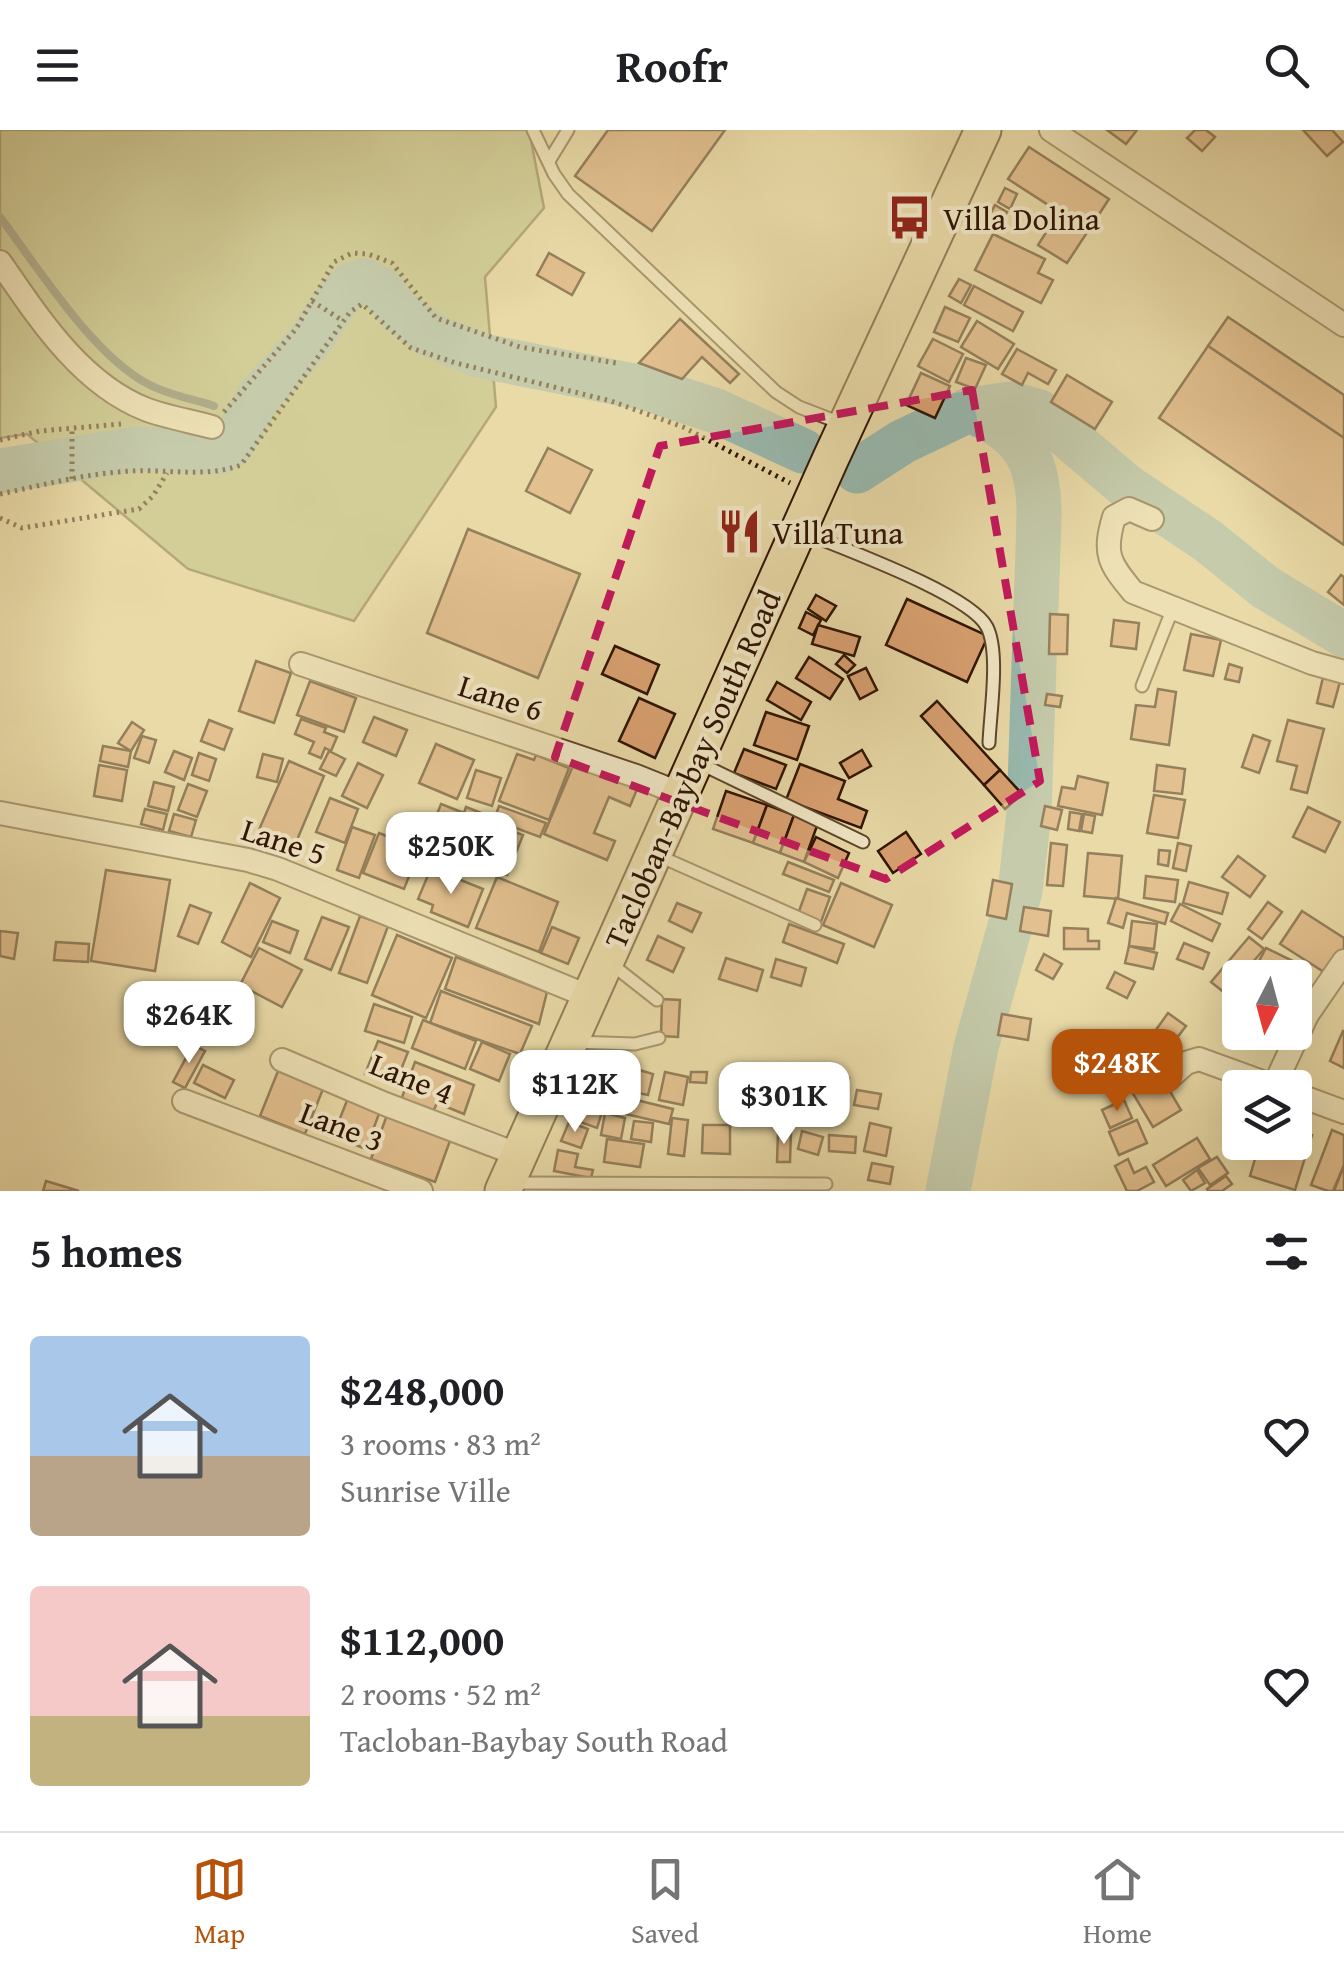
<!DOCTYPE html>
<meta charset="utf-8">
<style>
body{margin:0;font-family:"Gentium Book Plus",serif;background:#f6f6f6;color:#202124;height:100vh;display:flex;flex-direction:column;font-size:38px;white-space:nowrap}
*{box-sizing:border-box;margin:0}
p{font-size:32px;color:#757577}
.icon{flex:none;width:55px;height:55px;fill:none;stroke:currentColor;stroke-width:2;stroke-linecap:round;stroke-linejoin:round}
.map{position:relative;height:1061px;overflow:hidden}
.drawer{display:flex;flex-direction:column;background:#fff;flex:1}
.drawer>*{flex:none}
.needle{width:65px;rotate:186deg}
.fabs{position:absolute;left:1222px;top:830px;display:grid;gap:20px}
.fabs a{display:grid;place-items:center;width:90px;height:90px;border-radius:10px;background:#fff;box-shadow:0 10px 40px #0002;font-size:50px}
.price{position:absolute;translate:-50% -85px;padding:0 22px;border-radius:20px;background:#fff;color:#222;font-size:32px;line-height:65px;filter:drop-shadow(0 2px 5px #0008)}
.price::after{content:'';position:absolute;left:50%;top:60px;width:30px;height:22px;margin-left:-15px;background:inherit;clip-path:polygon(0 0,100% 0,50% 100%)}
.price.active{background:#b45309;color:#fff}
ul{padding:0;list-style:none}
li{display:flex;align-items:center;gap:30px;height:250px;padding:0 30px}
li span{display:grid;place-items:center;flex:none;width:280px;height:200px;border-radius:10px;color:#555}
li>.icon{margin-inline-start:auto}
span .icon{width:120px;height:120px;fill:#fffc;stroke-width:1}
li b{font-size:42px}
h2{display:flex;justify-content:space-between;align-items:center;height:120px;padding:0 30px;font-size:42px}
header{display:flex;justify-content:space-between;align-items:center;height:130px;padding:0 30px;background:#fff;font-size:45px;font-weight:600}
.tab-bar{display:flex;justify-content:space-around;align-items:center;height:140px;border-top:2px solid #e0e0e0;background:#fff;font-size:28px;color:#757577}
.tab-bar a{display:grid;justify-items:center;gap:5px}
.tab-bar .active{color:#b45309}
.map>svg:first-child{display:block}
</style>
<header><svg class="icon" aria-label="menu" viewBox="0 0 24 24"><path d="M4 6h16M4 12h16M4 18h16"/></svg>Roofr<svg class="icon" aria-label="search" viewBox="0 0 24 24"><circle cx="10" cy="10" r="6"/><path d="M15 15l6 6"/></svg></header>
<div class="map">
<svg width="1344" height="1061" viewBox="0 0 1344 1061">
<rect width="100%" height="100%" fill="#e9daa7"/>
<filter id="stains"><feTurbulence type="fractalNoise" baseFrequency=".002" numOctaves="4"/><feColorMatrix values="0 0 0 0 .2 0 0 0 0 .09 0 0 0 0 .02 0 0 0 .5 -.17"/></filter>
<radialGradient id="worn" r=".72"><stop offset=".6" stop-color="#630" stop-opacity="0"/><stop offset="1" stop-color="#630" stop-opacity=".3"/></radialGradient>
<!-- green -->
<path fill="#b8bf86" stroke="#736943" stroke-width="2.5" d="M0,0H529L544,78L485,147L496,277L354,491L188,439L27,304L0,308Z"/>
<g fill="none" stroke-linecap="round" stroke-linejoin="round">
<!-- stream -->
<path stroke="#6e7769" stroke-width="8" d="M0,87C38,138 93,225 148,254C168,265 193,269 214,276"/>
<!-- river -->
<g stroke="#99b9af" stroke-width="45">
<path d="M0,341L137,319L220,322L231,316L260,265L312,208L338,168L351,155L364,151L381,159L400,182L429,204L478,225L649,259L716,281L803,321"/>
<path d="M857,341L902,312L969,280L1011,274L1039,282L1126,356L1208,411L1265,457L1344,505"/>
<path d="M948,1061L976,917L1020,761L1029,683L1039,389C1040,331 1025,302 969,280"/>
</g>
</g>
<!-- building -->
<g fill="#daa172" stroke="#2e1300" stroke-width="2.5">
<path d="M608,0H725L652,101L575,46Z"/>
<path d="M1107,0H1137L1126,14Z"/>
<path d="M1195,0H1206L1215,7L1202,21L1187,8Z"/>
<path d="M1303,0H1332L1343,12L1327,26Z"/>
<path d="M1029,17L1109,69L1067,133L1038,115L1059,82L1008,49Z"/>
<path d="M1005,58L1017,64L1010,79L998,72Z"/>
<path d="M995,75L1007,82L1000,95L988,88Z"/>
<path d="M993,104L1045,129L1038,143L1053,150L1041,173L975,140Z"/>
<path d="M549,123L584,143L572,165L537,145Z"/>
<path d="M959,149L971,155L961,173L949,166Z"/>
<path d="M974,156L1023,182L1013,201L964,175Z"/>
<path d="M945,177L970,188L958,212L934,202Z"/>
<path d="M1228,187L1344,265V308L1208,216Z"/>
<path d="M680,189L739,244L730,253L702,227L682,249L639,233Z"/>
<path d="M977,191L1014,214L998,239L961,217Z"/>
<path d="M933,209L963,224L949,252L918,236Z"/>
<path d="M1208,216L1344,308V415L1159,288Z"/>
<path d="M1017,219L1056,240L1048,254L1028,243L1022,255L1002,244Z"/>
<path d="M966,228L986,235L975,259L956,252Z"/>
<path d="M921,243L950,256L935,288L906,275Z"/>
<path d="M1067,245L1112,272L1095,299L1051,272Z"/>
<path d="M548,318L592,340L570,383L526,361Z"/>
<path d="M468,399L580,444L538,548L427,503Z"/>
<path d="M1341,445L1344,447V475L1328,462Z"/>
<path d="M816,465L836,476L826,491L808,479Z"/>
<path d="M907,469L988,506L967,552L886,515Z"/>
<path d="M806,482L821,490L813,505L799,498Z"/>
<path d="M1050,484L1068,485L1067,524H1049Z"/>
<path d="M1114,490L1139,493L1136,519L1111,516Z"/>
<path d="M818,495L860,507L854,526L812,514Z"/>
<path d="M1191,504L1221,510L1213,546L1184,540Z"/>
<path d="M615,516L659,535L647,564L602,544Z"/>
<path d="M844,525L855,535L847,543L836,534Z"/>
<path d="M809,527L843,549L830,569L796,548Z"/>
<path d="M256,531L291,543L274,593L239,581Z"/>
<path d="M1229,534L1242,538L1239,552L1225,549Z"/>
<path d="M866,538L877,560L860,569L848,546Z"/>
<path d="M1324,543L1341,548L1333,577L1317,573Z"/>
<path d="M310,551L356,568L344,602L297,585Z"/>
<path d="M777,552L811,572L801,590L767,570Z"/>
<path d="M1158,559L1176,562L1169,615L1131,609L1136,575L1155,577Z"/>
<path d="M1047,564L1062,566L1060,577L1045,575Z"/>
<path d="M639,568L675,584L655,628L619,611Z"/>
<path d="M937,571L1000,640L984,655L921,586Z"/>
<path d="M766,582L809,596L797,630L754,615Z"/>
<path d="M374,587L407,600L396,626L363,612Z"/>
<path d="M301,589L326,598L324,602L337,607L331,621L325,618L321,628L309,623L314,612L295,604Z"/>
<path d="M209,590L232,599L224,620L201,611Z"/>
<path d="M1288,590L1324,599L1307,663L1291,659L1297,636L1277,631Z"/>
<path d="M132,592L144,600L131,621L118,613Z"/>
<path d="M1253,605L1270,611L1259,643L1242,637Z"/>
<path d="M142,606L156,610L149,633L134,628Z"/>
<path d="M436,614L474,630L457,669L419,653Z"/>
<path d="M103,616L131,621L128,637L100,631Z"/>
<path d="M744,619L786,635L776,659L734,643Z"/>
<path d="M862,620L871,636L849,648L840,633Z"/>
<path d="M174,621L192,628L184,650L165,642Z"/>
<path d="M329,621L345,629L336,646L320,639Z"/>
<path d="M199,623L216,629L209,651L192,645Z"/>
<path d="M263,624L283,629L277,652L257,647Z"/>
<path d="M517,624L534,630L536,625L569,638L549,690L499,671Z"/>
<path d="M289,631L324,646L294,717L258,702Z"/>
<path d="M575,631L638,657L630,676L609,667L594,703L615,711L607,730L544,704Z"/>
<path d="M358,633L383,645L367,678L342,666Z"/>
<path d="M800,634L845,651L838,669L867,681L861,698L786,670Z"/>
<path d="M99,635L127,640L122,671L94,666Z"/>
<path d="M1157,635L1185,639L1182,664L1154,661Z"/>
<path d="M476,640L501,648L492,676L467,668Z"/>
<path d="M1000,640L1022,664L1005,679L984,655Z"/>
<path d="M1078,646L1108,653L1102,685L1058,676L1062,657L1075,659Z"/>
<path d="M154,652L174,657L168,681L148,676Z"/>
<path d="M188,654L207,661L197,687L178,680Z"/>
<path d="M726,661L767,675L753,713L713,699Z"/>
<path d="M1154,665L1185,670L1178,708L1147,703Z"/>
<path d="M330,668L358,679L345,713L316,702Z"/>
<path d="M441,674L464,683L466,677L489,686L487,692L523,705L507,745L425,714Z"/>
<path d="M767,675L794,685L780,723L753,713Z"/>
<path d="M499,676L546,693L540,707L494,690Z"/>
<path d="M1045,676L1062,680L1057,700L1041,696Z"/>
<path d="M1308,677L1340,692L1325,722L1293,707Z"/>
<path d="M145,679L167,684L163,700L141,694Z"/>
<path d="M1070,682L1082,684L1079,701L1068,699Z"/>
<path d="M174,684L196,690L191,707L169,701Z"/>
<path d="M1084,684L1095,686L1092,703L1081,701Z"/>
<path d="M794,685L818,693L804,732L780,723Z"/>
<path d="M352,697L375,705L359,748L337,740Z"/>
<path d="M906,702L921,724L893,743L878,721Z"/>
<path d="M379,703L420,719L404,759L363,743Z"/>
<path d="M816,707L849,723L838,748L804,732Z"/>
<path d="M1051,713L1067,715L1063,756L1047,755Z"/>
<path d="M1178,713L1191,716L1186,741L1173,738Z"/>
<path d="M1159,720L1170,721L1168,736L1158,734Z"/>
<path d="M1088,723L1122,726L1118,769L1084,766Z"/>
<path d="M1238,726L1265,746L1250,767L1222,747Z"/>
<path d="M788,732L834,750L829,762L783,744Z"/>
<path d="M431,738L483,759L468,797L431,782L433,775L418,769Z"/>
<path d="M106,740L170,750L155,841L91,831Z"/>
<path d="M1146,746L1178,750L1175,772L1144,768Z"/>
<path d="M497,747L558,772L539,822L476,798Z"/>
<path d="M993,750L1012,754L1006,789L987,785Z"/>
<path d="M1189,752L1228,763L1222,784L1183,773Z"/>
<path d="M250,753L280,768L251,827L222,812Z"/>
<path d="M841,753L892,775L874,817L823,795Z"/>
<path d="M807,759L830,767L821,792L798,784Z"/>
<path d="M1116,768L1168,783L1165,794L1127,783L1123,798L1108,793Z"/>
<path d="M1268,772L1282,782L1262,809L1248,799Z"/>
<path d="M677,773L701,783L692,802L669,791Z"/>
<path d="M1180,774L1220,794L1212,811L1171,791Z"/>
<path d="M190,775L211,783L198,814L178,806Z"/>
<path d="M1024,777L1051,781L1048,806L1020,801Z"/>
<path d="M1302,781L1344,808V819L1327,844L1280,814Z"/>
<path d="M360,786L388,796L367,853L339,843Z"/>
<path d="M322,787L349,797L331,840L305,829Z"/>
<path d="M272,791L298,801L290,823L263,812Z"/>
<path d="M1132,791L1157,794L1154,819L1129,816Z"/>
<path d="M789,794L844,814L837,833L783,812Z"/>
<path d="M552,797L579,808L568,834L541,823Z"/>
<path d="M1064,798L1088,799V811H1099V819H1064Z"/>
<path d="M0,801L18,803L14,829L0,826Z"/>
<path d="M397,805L452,828L426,888L372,865Z"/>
<path d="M658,806L684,818L673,842L647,830Z"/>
<path d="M1249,807L1264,819L1226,864L1211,852Z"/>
<path d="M56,812L89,814L88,832L54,830Z"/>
<path d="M1184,813L1209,823L1203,839L1177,829Z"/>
<path d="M1129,816L1157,823L1153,839L1125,833Z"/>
<path d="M259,818L302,840L282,877L240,855Z"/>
<path d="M1266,818L1293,831L1288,841L1304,850L1295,868V848H1250Z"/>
<path d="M1044,824L1062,834L1053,849L1036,840Z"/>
<path d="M456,827L547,862L539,894L445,859Z"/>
<path d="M726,828L763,840L757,861L719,849Z"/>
<path d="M776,829L806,838L801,856L771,847Z"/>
<path d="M1115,842L1135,852L1127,868L1107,858Z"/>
<path d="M441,861L532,896L520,924L430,893Z"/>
<path d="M662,869L680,870L678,907L661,906Z"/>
<path d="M374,874L412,887L404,913L365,901Z"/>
<path d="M1168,883L1186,896L1170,917L1153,904Z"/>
<path d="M1002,884L1031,889L1028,910L998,905Z"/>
<path d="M423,890L476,911L465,939L412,918Z"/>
<path d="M1343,901H1344V938L1330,931Z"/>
<path d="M1113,904L1141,948L1118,962L1091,918Z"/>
<path d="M378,911L408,922L395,955L365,944Z"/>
<path d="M482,912L510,924L499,951L470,939Z"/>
<path d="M193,915L205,921L185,958L173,952Z"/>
<path d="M600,924L635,936L626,960L592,948Z"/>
<path d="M415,932L474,955L464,984L437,973L433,982L401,970Z"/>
<path d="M203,935L234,950L225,968L194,953Z"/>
<path d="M636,939L653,944L648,965L629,961Z"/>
<path d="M802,939L849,948L843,980L796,970Z"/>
<path d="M278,941L323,959L305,1004L260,986Z"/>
<path d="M749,941L780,950L773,977L741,968Z"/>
<path d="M665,942L688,947L683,975L659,970Z"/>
<path d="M691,942H707L706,953L690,952Z"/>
<path d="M1161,946L1181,980L1153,997L1132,962Z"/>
<path d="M589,951L618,960L612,978L583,969Z"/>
<path d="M857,960L881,964L878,979L854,975Z"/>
<path d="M620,966L673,979L669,994L617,982Z"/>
<path d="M348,968L380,981L366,1019L333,1006Z"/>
<path d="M1124,970L1132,988L1110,998L1102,980Z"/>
<path d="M574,973L602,982L597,998L569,988Z"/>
<path d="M810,976L811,992L778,995L777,979Z"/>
<path d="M605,983L625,988L621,1009L601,1005Z"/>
<path d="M387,985L451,1008L435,1052L371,1029Z"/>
<path d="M672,988L688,990L684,1026L668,1024Z"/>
<path d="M1137,990L1147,1013L1119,1025L1109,1002Z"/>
<path d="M634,991L653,993L651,1012L631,1009Z"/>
<path d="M569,992L588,999L581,1018L561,1011Z"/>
<path d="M870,993L891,998L886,1026L864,1021Z"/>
<path d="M703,995H730V1024L702,1023Z"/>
<path d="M1295,1000L1312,1005L1295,1060L1250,1046L1260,1012H1295Z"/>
<path d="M1332,1000L1344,1005V1035L1333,1061H1328L1311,1055Z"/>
<path d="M802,1001L823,1007L818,1025L798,1019Z"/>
<path d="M778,1002H791L790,1032H777Z"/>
<path d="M829,1005L856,1007L855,1023L829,1021Z"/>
<path d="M1197,1008L1210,1029L1166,1056L1153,1035Z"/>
<path d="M607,1009L644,1014L640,1037L604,1032Z"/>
<path d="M558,1020L578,1024L575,1037L593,1040L591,1048L554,1041Z"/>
<path d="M1217,1027L1228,1043L1210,1055L1198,1038Z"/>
<path d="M1128,1029L1134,1043L1146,1037L1154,1052L1137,1061H1127L1115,1036Z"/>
<path d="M872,1033L893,1037L890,1054L868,1050Z"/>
<path d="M1344,1036V1061H1334Z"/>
<path d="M1197,1040L1205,1053L1191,1061L1183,1050Z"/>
<path d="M1226,1046L1232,1054L1222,1061H1208L1207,1059Z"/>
<path d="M46,1051L79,1061H43Z"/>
</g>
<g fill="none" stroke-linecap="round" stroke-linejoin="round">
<defs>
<g id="lane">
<path d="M533,0L554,44L568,64L776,262L799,277L843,294"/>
<path d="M549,31L568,0"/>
<path d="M803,402C841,418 970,464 987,497C1000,523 990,583 989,613"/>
<path d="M1142,556L1173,478"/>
<path d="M701,634L863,712"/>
<path d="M659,726L815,795"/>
<path d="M610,833L657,870"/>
<path d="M574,912L635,914L659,908"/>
<path d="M515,1053L826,1054"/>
</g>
<g id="street">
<path d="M1051,0L1344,195"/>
<path d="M0,132C38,187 80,253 145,279C166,287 190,291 212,297"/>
<path d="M1152,389L1129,379L1114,387C1103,424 1109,433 1133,462L1312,533L1344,542"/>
<path d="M301,534L636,646L681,664"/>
<path d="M0,683L248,730L278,739L590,867"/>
<path d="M282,930L385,974L519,1025"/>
<path d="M1168,949L1186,933L1199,929L1279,958"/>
<path d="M1274,956L1307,885L1344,831"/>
<path d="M1295,964L1344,982"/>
<path d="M184,971L421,1061"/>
</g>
<path id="primary" d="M503,1061L830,330L983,0"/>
</defs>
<!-- lane casing -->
<use href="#lane" stroke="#5d452a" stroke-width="15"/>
<!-- street casing -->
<use href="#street" stroke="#5d452a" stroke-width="26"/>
<!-- primary casing -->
<use href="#primary" stroke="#2e1300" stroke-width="39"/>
<!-- path -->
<g stroke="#2e1300" stroke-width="5" stroke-dasharray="2.5 5" stroke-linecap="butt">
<path d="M312,171L343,191"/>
<path d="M224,282L296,199L334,132L352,123L368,124L392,133L436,188L520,217L616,233"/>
<path d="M0,310L40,301L121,294"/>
<path d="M72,349V298"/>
<path d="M0,364C44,355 87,343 132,341C169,339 205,348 241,335L350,182L362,174L411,218L456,233L611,271L683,297L790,353"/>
<path d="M0,388L22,398L139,379L153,366L167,343"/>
</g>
<!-- lane -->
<use href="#lane" stroke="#f1e7c6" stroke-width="11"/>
<!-- street -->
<use href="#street" stroke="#f1e7c6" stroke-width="22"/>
<!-- primary -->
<use href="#primary" stroke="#e9daa7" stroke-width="35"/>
</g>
<!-- marked area -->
<path d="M0 0H1344V1061H0ZM972,260L1040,651L886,749L555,627L660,316Z" fill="#e9daa7" fill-opacity=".55" fill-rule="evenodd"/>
<path fill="none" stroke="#c2185b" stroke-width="8" stroke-dasharray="20 12" stroke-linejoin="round" d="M972,260L1040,651L886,749L555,627L660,316Z"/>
<!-- icons -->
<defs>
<symbol id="bus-bare" viewBox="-9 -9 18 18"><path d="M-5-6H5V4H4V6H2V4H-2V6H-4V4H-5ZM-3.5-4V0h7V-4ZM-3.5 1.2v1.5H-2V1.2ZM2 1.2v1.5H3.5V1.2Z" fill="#8f2418" stroke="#f1e7c6" stroke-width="2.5" paint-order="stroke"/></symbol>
<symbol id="restaurant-bare" viewBox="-9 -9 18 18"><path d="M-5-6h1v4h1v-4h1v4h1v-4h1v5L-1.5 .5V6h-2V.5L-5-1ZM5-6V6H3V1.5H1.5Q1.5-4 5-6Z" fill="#8f2418" stroke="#f1e7c6" stroke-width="2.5" paint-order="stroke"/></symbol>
</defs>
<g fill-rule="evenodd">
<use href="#bus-bare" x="878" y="56" width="63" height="63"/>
<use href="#restaurant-bare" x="708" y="370" width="63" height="63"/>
</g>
<g text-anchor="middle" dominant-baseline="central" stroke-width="8" stroke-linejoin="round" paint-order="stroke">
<!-- poi labels -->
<g font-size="32" fill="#2e1300" stroke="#f1e7c6" text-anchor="start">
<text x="943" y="88">Villa Dolina</text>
<text x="772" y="402">VillaTuna</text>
</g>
<!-- street labels -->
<g font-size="32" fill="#2e1300" stroke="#f1e7c6">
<text transform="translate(501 567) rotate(18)">Lane 6</text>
<text transform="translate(692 639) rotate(-66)">Tacloban-Baybay South Road</text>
<text transform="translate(284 711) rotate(18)">Lane 5</text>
<text transform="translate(412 948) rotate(22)">Lane 4</text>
<text transform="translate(342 996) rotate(21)">Lane 3</text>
</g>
</g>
<rect width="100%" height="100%" filter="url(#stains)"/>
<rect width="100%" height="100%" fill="url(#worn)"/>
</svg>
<div class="fabs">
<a><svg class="needle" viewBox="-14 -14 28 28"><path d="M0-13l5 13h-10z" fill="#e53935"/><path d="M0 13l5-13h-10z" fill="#757577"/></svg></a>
<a><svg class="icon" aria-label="layers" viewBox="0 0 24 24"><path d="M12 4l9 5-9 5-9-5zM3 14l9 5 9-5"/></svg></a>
</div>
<b class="price" style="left:451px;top:767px">$250K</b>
<b class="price" style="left:189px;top:936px">$264K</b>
<b class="price active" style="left:1117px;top:984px">$248K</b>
<b class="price" style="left:575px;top:1005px">$112K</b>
<b class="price" style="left:784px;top:1017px">$301K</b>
</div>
<section class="drawer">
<h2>5 homes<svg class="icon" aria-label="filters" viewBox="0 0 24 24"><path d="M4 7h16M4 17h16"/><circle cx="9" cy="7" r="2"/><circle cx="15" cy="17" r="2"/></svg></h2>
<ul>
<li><span style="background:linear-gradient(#a9c7e8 60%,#b9a48a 0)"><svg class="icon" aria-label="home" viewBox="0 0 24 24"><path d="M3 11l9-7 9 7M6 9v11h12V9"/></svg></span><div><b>$248,000</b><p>3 rooms · 83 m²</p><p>Sunrise Ville</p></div><svg class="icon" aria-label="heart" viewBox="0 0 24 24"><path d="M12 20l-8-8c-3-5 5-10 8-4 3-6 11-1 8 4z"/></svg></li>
<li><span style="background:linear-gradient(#f6c9c9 65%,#c2b280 0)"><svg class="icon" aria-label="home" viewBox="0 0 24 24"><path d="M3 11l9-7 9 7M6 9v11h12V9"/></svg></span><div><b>$112,000</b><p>2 rooms · 52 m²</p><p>Tacloban-Baybay South Road</p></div><svg class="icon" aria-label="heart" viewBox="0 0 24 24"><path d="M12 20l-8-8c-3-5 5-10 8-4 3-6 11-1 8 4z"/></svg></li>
</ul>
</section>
<nav class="tab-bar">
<a class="active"><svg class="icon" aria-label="map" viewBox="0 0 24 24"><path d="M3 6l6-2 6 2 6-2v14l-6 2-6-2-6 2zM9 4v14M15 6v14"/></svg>Map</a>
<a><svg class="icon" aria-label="saved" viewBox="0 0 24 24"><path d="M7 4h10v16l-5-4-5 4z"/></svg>Saved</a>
<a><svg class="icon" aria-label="home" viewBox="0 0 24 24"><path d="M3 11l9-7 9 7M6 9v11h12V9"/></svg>Home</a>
</nav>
